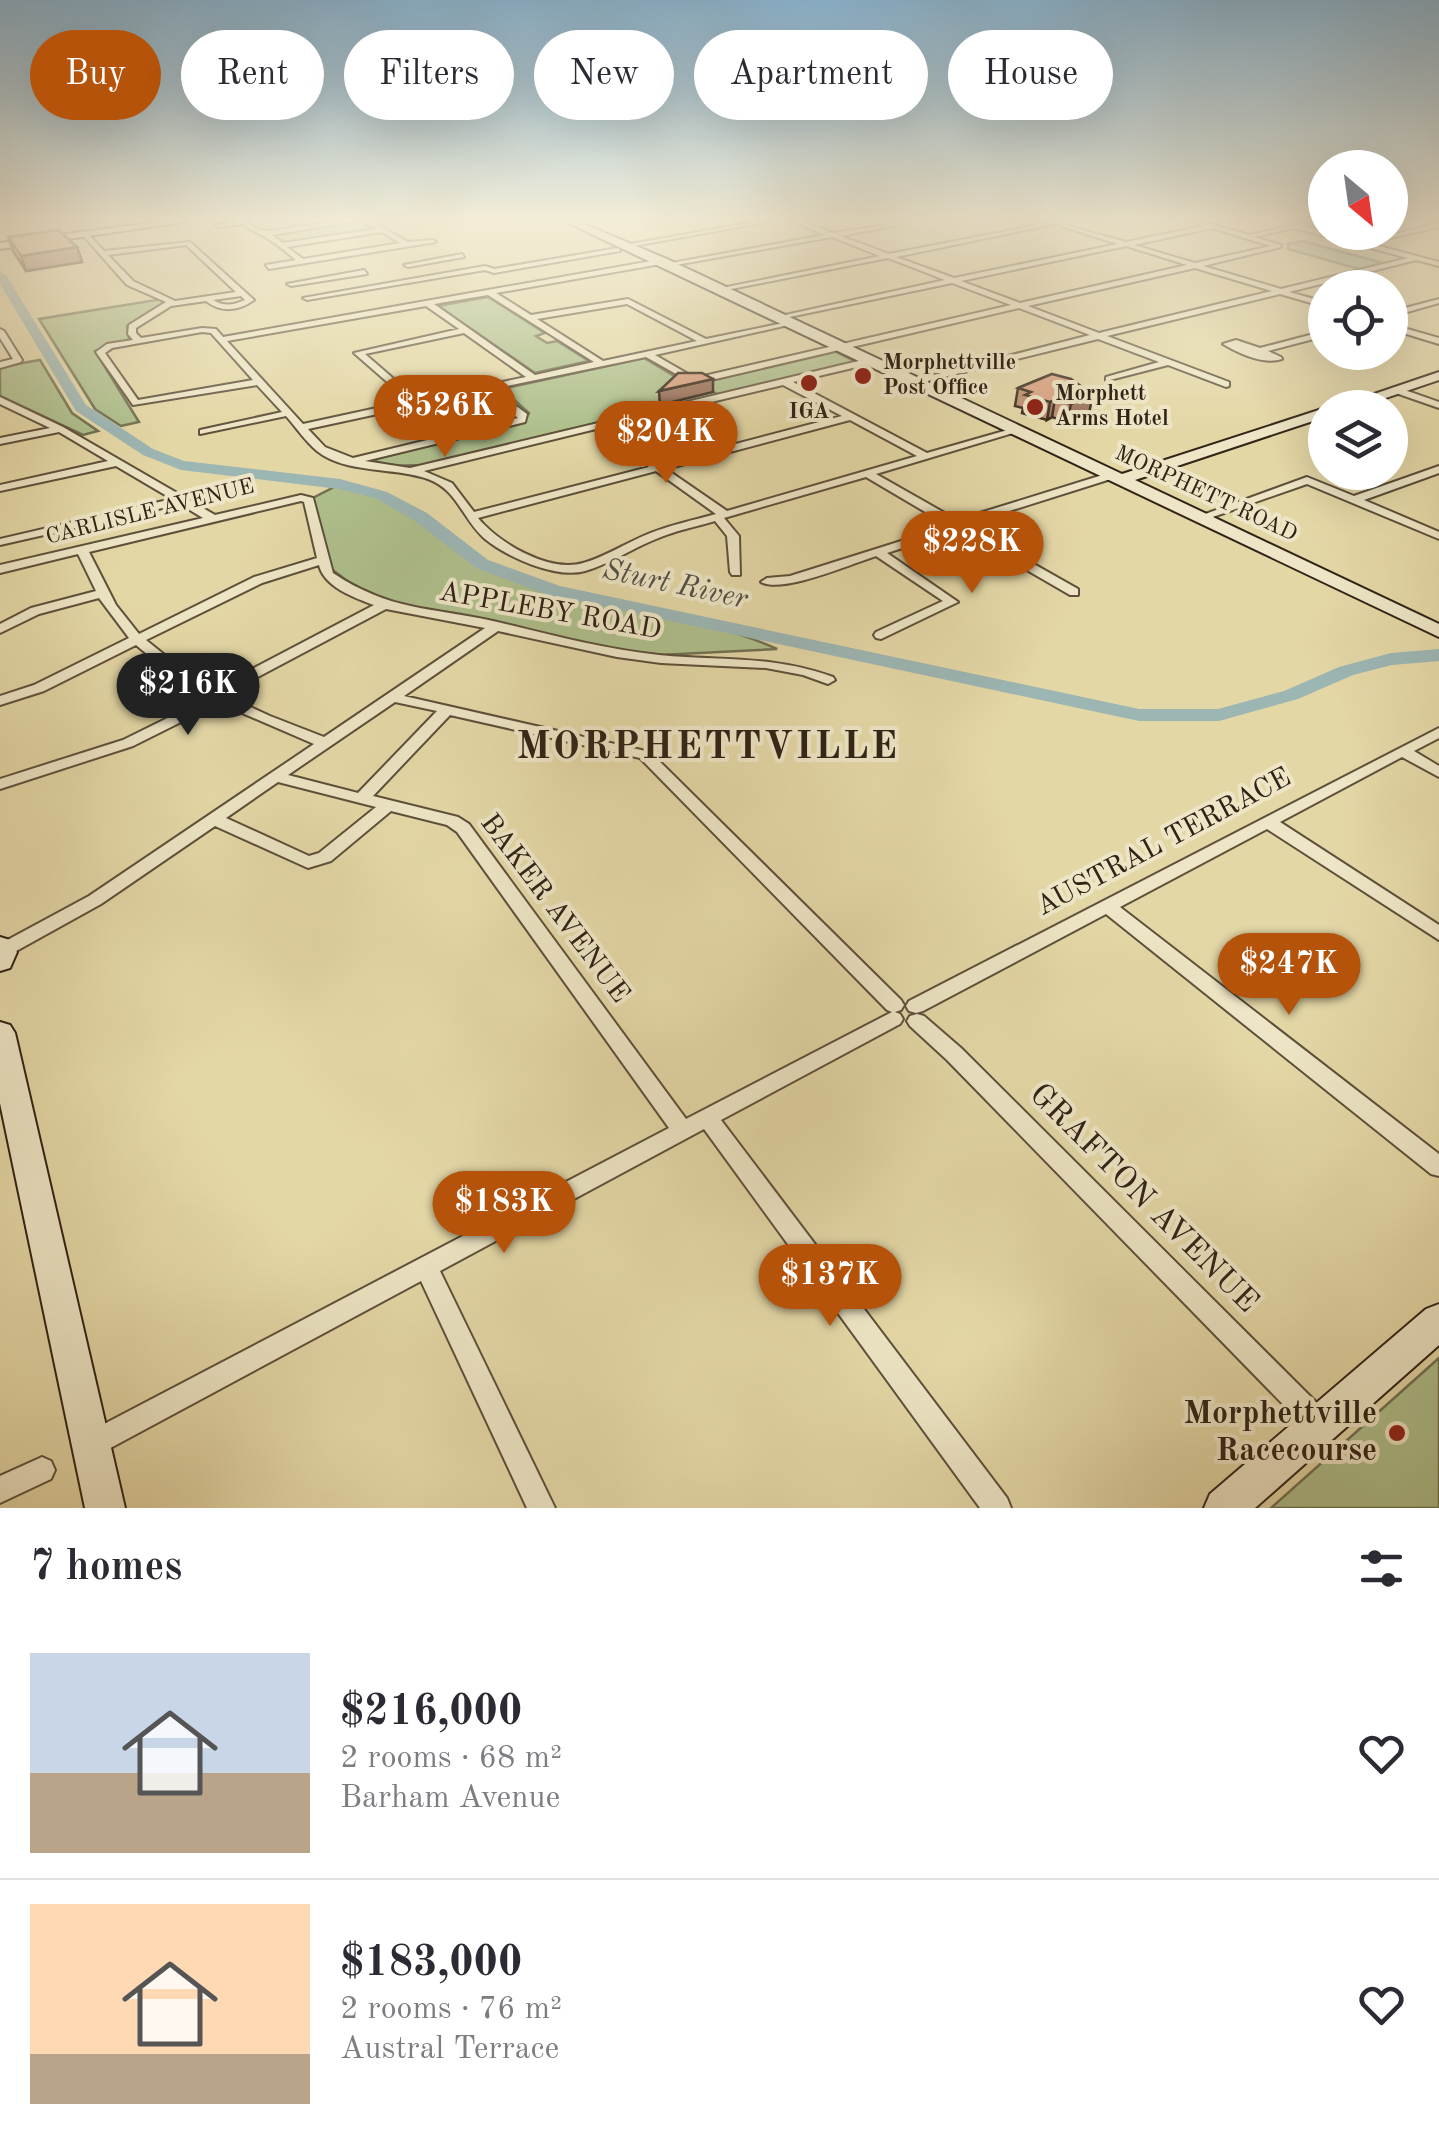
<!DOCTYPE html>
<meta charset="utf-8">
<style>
body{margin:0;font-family:"Old Standard TT",serif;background:#f2f2f3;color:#2b2b33;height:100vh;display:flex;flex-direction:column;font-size:38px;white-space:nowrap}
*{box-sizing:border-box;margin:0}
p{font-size:32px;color:#7c7c81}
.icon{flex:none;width:55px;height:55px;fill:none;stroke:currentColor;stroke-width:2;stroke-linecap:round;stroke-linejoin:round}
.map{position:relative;height:1508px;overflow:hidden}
.sheet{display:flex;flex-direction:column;background:#fff;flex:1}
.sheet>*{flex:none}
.banner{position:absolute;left:30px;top:30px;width:1380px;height:90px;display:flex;gap:20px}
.needle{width:65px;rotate:151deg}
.controls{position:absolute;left:1308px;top:150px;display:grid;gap:20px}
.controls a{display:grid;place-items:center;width:100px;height:100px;border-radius:50%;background:#fff;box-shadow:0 10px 40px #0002;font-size:50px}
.price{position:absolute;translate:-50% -85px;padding:0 22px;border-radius:35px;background:#b45309;color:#fff;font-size:32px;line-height:65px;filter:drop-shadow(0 2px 5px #0008)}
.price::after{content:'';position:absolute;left:50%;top:60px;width:30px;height:22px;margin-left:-15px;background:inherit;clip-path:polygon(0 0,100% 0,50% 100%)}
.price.selected{background:#222;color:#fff}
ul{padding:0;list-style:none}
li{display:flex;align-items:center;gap:30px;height:250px;padding:0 30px}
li+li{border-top:2px solid #e1e1e2}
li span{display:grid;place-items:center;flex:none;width:280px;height:200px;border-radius:0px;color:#555}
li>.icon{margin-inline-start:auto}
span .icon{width:120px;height:120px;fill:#fffc;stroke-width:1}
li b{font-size:42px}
h2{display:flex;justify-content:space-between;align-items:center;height:120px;padding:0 30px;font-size:42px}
.chip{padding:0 35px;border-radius:45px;background:#fff;box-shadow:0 10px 40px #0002;font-size:35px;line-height:90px}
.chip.selected{background:#b45309;color:#fff}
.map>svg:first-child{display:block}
</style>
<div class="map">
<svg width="1439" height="1508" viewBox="0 0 1439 1508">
<rect width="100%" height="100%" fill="#e4d7a6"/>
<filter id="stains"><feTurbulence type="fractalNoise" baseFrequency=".002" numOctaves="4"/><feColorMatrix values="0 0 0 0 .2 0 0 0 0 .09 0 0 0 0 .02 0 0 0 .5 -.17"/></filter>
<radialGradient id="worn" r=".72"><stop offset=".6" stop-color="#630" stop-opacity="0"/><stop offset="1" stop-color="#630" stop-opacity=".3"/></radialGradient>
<!-- green -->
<g fill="#aebf8c" stroke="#707151" stroke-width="2.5">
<path d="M359,219L381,230L283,245L269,233Z"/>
<path d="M1302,241L1383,263L1359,269L1288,249V244Z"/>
<path d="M488,297L545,333L536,336L547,343L557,341L589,361L535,373L438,306Z"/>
<path d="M162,299L165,304L127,326L129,340L95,351L139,422L121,426L95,409L39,319Z"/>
<path d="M834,351L856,362L719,395L698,383Z"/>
<path d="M644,358L686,383L677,386L654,409L423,465L392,466L371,460L524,423L529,413L502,389Z"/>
<path d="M40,360L72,413L98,431L83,435L0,396V367Z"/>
<path d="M340,484C370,492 398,500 424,519C451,538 474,562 505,575C592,611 691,610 777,649L640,656L381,607L321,561L309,500Z"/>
<path d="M1439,1358V1508H1271Z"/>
</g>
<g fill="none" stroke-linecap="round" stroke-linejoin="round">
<!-- river -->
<path fill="#9cb6b4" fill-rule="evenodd" d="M0,272L6,275L86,405L153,449L184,461L340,479L387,492L427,513L488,560L560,586L1139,709H1218L1284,691L1339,667L1391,653L1439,649V661L1392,665L1353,675L1298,699L1219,721H1139L548,595L476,568L415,521L375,498L339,489L181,470L143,455L76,411L0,284Z"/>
<defs>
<g id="street">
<path d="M349,219H367L408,242L433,240L436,242L269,269L266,265L296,260C285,251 278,245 267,238C259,233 251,231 243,224L218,227L215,225L244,220L257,229L269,231ZM361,220L376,229L283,243L272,235ZM382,232L400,243L303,259L287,247Z"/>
<path d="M771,219H783L628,247L625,245Z"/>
<path d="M787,219H795L833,233L927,219L841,236L889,254L1052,222L1055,224L896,257L954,278L1118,244L1061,226V224L1126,242L1204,226L1185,219H1194L1249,235L1325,219V221L1302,226L1362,242L1439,223V227L1368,243L1439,262V266L1416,260L1289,292L1325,302V307L1280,294L1107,336L1229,382V386L1226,387L1168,365L1106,381V377L1159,362L1098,339L915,384L910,381L1090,335L1019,308L694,384L646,357L493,389L527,414L525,422L365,461L410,468L871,358L875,361L874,363L793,382L927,453L1018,427L1023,430L876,474L957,520L1109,473H1117V477L965,525L1078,589V595H1070L958,530L887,553L958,602L881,639L876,638L874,635L876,632L943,601L876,556C851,564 782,594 761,582L767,578L790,576L949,526L866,477L724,518L739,536L740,575H732L730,572L727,536L715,521C695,527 674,531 656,539C633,548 610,564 585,571C556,579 507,557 485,539C463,520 457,489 428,479C395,467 345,474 317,451C305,441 296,427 286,416L200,434V430L282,412L257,385L133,405L96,352L107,344L133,340L128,334L129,325L166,302L127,285L80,232L85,231L104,251L190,242L254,300C239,311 221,313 206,301L171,306L136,328V333L141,338L202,328L216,329L223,337L663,259L666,263L496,293L531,315L628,299L706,339L793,321L797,323L655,355L695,378L1011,305L952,283L780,319L776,317L945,280L888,258L721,291L717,289L880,256L832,237L670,266L666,264L825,235ZM1212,228L1271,246L1195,263L1134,245ZM1294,228L1408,258L1281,289L1203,266L1281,247V245L1254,237ZM186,245L236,292L175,301L133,281L108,255ZM1126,246L1187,265L1020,303L961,281ZM1195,268L1272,291L1099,333L1028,306ZM488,295L594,362L535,375L434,304ZM241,296L245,300C234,305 224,307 213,300ZM627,304L697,341L603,361L537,319ZM426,306L459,329L354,353L409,401L303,424L227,341ZM202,332L211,333L253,380L138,400L105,353L112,348ZM464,333L526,377L418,400L365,354ZM783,385L842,416L659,464L606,427ZM484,391L518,418L353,458L325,447L308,429ZM850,420L917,456L727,511L666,469ZM596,429L649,467L474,512L452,483L424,471ZM656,471L716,514C694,520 670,525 648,534C626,543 605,557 583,563C549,573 499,543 478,518Z"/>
<path d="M618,248L620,251L494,273L485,270L307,300L303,298L485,266L494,269Z"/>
<path d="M462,254L464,257L408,267L404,265Z"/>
<path d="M364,270L367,274L291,286L287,284Z"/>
<path d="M1439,299V303L1390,317V312Z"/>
<path d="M1390,324L1439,338V344L1390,329Z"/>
<path d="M0,329L4,331L22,360L21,362L0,368V362L13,359L0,338Z"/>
<path d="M1325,331V336L1268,351L1281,357L1282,359C1263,365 1240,354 1223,344L1236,340L1260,348Z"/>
<path d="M1396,387L1439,402V408L1393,392L1391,390Z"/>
<path d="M0,397L63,427L215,515L301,495L313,498L333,573C390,611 430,607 493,621C548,634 602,649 659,655C720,661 773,655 833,677L835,680L828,684L803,675L766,668L661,663L617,657L498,631L404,696L650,752L901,1000L904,1005L901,1010L895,1012L900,1014L903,1019L900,1024L721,1120L1007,1498L1011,1508H980L704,1129L440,1271L555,1508H527L421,1281L103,1452L94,1456L85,1452L81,1443L85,1434L669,1128L457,832L447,825L391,811L331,861L308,868L215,826L101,904L9,955L0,956V944L89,896L314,744L219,703L133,746L0,789V779L123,740L208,698L177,679L136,645L44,691L0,705V696L34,685L129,638L99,598L39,614L0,633V624L31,608L96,591L78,554L0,573V565L203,518L180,504L0,545V539L172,499L116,466L0,491V485L108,461L59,432L0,444V438L50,428L0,404ZM301,501L304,502L317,558L254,577L139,634L116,605L89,552ZM319,565C324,587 355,598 374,605L214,689L187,673L146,640L262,583ZM386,609L485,628L324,737L270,716L224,695ZM395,702L437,711L358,793L288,775ZM450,715L640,758L887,1010L892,1012L686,1119L469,824L458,817L373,796ZM278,782L376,807L319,853L309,856L226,818Z"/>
<path d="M1439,466V473L1364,500L1439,532V539L1307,484L1207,519H1199L1197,517L1307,477L1354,496Z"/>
<path d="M1439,728V738L1414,751L1439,766V777L1402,757L1280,822L1439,925V940L1267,829L1120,907L1439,1154V1176L1431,1174L1106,914L923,1011L916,1013L909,1011L906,1006L909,1001Z"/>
<path d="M917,1014L924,1016L961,1048L1329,1415L1333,1424L1329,1433L1320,1437L1311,1433L947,1060L910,1026L907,1021L910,1016Z"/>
<path d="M42,1457L51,1461L55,1470L51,1479L0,1503V1476Z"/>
</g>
<g id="secondary">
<path d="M180,219H204L0,249V243Z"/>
<path d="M560,219H572L667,259L1122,474L1325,408V417L1135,480L1439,624V637Z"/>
<path d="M1439,372V380L1356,408H1333Z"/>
<path d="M0,937L10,940L17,952L10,968L0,971Z"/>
<path d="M0,1022L10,1025L15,1033L125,1508H85L0,1103Z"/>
<path d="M1439,1304V1345L1255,1508H1204L1210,1494L1426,1309Z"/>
</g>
</defs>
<!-- street casing -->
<use href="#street" stroke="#5e503a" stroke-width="4"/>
<!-- secondary casing -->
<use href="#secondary" stroke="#312316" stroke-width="4"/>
<!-- street -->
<use href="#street" fill="#ede5c5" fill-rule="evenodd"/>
<!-- secondary -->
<use href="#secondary" fill="#ede5c5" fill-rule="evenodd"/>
</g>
<!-- wall -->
<g fill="#bc8a6e" stroke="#312316" stroke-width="2.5">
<path d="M8,237L77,247L82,262L26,271L13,251Z"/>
<path d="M1052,374L1089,413L1067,422L1052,417L1047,420L1022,413L1023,408L1015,406L1018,388Z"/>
</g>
<!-- shaded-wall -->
<g fill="#99705a" stroke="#312316" stroke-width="2.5">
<path d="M77,247L82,262L26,271L21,256Z"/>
<path d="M713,379V392L660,405L659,391Z"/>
<path d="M1093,395L1089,413L1067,422L1071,404Z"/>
<path d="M1055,399L1052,417L1047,420L1050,402Z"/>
</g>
<!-- building -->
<g fill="#dba080" stroke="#312316" stroke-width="2.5">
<path d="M58,230L77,247L21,256L8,237Z"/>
<path d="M678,373H702L713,379L659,391Z"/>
<path d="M1052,374L1071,379L1093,395L1071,404L1055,399L1050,402L1025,395L1031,392L1018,388Z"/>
</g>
<!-- sky -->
<linearGradient id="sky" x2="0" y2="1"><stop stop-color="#89b5d3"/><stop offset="0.51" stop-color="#f3edd7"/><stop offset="1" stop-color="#f3edd7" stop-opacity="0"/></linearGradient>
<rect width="1439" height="430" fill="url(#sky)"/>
<!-- markers -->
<g fill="#8f2418" stroke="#ede5c5" stroke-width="4">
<circle cx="863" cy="376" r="10"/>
<circle cx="809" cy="383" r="10"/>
<circle cx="1035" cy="407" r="10"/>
<circle cx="1397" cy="1433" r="10"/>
</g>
<g text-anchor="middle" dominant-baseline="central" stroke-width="8" stroke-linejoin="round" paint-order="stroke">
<!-- far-poi labels -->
<g font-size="22" font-weight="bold" fill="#312316" stroke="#ede5c5" text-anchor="start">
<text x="883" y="363">Morphettville<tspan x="883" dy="25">Post Office</tspan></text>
<text x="1055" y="394">Morphett<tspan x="1055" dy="25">Arms Hotel</tspan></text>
<text x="809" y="412" text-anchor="middle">IGA</text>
</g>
<!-- far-street labels -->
<g font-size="22" fill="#312316" stroke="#ede5c5">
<text transform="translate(1206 494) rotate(25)">MORPHETT ROAD</text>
<text transform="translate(150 512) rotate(-14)">CARLISLE AVENUE</text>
</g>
<!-- street labels -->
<g font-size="28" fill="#312316" stroke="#ede5c5">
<text transform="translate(550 612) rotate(10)">APPLEBY ROAD</text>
<text transform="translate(1164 843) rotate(-28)">AUSTRAL TERRACE</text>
<text transform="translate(554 909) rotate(53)">BAKER AVENUE</text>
</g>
<!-- water labels -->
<g font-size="30" font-style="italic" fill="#514f45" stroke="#ede5c5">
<text transform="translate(675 585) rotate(12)">Sturt River</text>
</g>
<!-- near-street labels -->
<g font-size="32" fill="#312316" stroke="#ede5c5">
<text transform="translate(1143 1199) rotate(45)">GRAFTON AVENUE</text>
</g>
<!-- near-poi labels -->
<g font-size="32" font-weight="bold" fill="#312316" stroke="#ede5c5" text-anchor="end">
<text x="1377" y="1415">Morphettville<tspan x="1377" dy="37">Racecourse</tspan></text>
</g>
<!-- district labels -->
<g font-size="38" font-weight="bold" letter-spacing="2.5" fill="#312316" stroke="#ede5c5">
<text x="708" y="748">MORPHETTVILLE</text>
</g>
</g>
<rect width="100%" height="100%" filter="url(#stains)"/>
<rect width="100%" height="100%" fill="url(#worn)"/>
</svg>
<div class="controls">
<a><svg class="needle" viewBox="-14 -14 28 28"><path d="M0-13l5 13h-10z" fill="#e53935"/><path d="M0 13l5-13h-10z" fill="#7c7c81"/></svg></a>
<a><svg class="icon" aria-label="locate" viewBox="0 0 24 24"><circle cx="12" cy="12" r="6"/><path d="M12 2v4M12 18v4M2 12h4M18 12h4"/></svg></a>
<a><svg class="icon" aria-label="layers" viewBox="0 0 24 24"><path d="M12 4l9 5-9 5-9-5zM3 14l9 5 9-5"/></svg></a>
</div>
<b class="price" style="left:445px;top:460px">$526K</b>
<b class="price" style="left:666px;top:486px">$204K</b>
<b class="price" style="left:972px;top:596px">$228K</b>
<b class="price selected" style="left:188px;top:738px">$216K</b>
<b class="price" style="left:1289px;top:1018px">$247K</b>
<b class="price" style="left:504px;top:1256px">$183K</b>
<b class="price" style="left:830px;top:1329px">$137K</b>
<div class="banner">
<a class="chip selected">Buy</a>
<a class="chip">Rent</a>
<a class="chip">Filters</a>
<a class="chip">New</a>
<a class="chip">Apartment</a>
<a class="chip">House</a>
</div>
</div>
<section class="sheet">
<h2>7 homes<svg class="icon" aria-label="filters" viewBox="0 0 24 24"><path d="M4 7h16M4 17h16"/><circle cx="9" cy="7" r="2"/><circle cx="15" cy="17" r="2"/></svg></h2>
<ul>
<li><span style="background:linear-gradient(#c9d6e8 60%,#b9a48a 0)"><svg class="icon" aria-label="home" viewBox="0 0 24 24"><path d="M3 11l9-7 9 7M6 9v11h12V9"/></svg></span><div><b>$216,000</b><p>2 rooms · 68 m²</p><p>Barham Avenue</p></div><svg class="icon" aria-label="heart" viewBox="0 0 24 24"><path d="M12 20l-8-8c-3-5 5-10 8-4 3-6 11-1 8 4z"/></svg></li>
<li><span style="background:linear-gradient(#ffd9b3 75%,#b9a48a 0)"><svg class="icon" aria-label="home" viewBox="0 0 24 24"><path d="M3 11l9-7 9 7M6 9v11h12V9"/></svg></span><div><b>$183,000</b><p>2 rooms · 76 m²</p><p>Austral Terrace</p></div><svg class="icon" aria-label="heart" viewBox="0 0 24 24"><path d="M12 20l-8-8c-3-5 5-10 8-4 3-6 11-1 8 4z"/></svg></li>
</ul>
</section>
